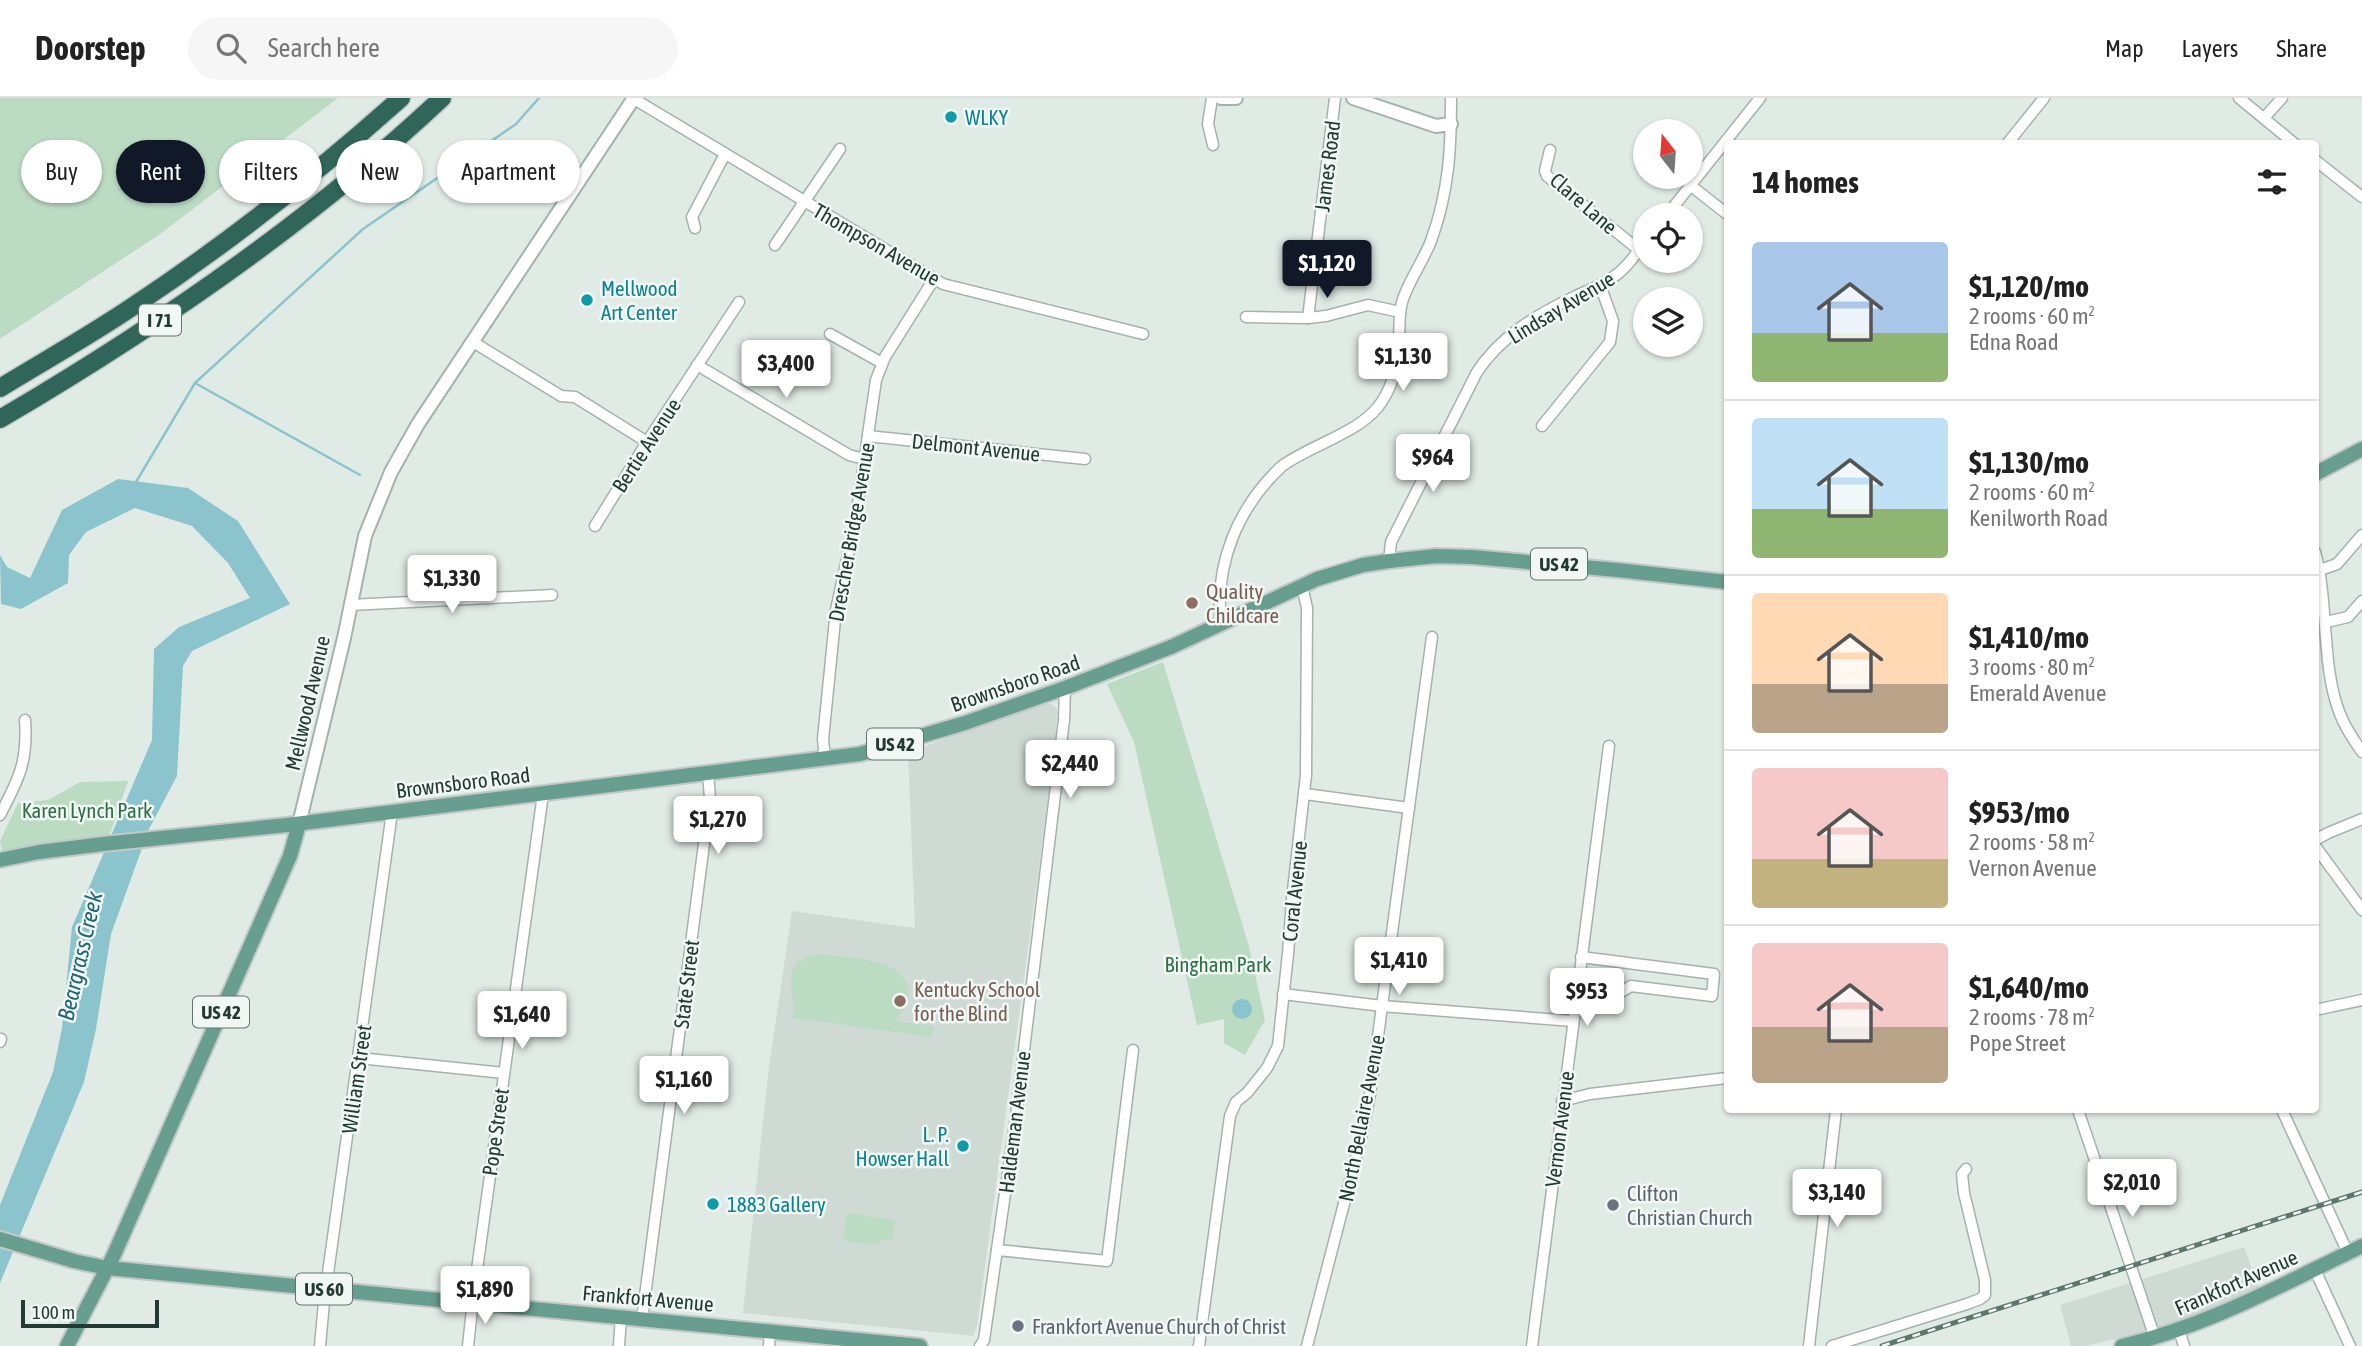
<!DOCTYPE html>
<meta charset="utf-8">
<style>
body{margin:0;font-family:"Asap Condensed",sans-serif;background:#f6f6f6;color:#222;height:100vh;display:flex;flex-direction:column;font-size:26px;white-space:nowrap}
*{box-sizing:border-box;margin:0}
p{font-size:23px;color:#767676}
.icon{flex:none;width:38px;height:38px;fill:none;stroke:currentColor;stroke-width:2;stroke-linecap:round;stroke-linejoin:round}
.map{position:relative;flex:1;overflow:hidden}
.sheet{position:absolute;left:1724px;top:42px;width:595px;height:973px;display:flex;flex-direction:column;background:#fff;border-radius:7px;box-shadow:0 2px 5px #0004}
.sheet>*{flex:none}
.top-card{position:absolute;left:21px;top:42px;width:665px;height:63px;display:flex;gap:14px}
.needle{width:46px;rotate:343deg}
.tools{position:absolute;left:1633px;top:21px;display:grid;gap:14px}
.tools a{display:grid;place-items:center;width:70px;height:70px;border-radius:50%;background:#fff;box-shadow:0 2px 5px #0004;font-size:35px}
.scale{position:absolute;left:21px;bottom:18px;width:138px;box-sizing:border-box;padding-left:7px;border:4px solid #223a33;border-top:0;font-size:19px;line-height:24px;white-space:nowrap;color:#223a33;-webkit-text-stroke:5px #f1f7f4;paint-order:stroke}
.price{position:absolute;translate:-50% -60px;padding:0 16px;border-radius:7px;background:#fff;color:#222;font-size:23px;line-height:46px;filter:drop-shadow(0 2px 4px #0008)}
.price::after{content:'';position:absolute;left:50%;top:42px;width:21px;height:16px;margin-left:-10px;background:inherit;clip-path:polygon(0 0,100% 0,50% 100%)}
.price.active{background:#111827;color:#fff}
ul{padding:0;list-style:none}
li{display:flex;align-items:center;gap:21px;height:175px;padding:0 28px}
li+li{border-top:2px solid #e0e0e0}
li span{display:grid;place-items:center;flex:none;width:196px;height:140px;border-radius:7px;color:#555}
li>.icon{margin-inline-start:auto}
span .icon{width:84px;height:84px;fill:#fffc;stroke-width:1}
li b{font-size:30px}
h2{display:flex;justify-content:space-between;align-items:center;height:84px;padding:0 28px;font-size:30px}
.pill{padding:0 24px;border-radius:32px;background:#fff;box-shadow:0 2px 5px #0004;font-size:24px;line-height:63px}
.pill.active{background:#111827;color:#fff}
header{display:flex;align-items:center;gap:42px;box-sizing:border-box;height:98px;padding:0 35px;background:#fff;border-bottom:2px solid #e0e0e0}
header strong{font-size:33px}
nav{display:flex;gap:38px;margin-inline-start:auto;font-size:24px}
.search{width:490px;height:63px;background:#f6f6f6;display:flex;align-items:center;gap:18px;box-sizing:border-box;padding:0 24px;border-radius:38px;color:#767676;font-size:26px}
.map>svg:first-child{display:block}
</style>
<header>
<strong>Doorstep</strong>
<div class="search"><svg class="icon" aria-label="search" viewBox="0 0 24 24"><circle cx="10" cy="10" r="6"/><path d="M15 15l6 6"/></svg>Search here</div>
<nav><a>Map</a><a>Layers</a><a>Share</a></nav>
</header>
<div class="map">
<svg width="2362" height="1248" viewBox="0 0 2362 1248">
<rect width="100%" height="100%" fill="#e1ebe6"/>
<!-- built -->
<g fill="#cfdad5">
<path d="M1044,606H1051L1057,611L1056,643L977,1228L973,1238L743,1215L768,976L792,813L915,830L908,654Z"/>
<path d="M2244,1149L2259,1191L2193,1219L2158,1231L2086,1248H2071L2060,1207Z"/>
</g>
<!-- green -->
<g fill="#bbdbc3">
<path d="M0,0H338L159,137L0,241Z"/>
<path d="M1163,564L1248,845L1265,922L1245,957L1224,945V921L1197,927L1134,644L1107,586Z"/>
<path d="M128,683L109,739L11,752H2L0,743L18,705L48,702L80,684Z"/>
<path d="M819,856C843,860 903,859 908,889C911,903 904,913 894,923L934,928L932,939L793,920C797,893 775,865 819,856Z"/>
<path d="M847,1115L895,1122L893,1140L889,1142L880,1141L879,1147L843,1143Z"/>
</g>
<!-- water -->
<g fill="#8bc4cd">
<path d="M118,381L188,390L238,423L290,506L192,553L183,568L177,678L149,731L111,836L96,931L84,984L0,1185V1107L53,974L62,930L72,829L152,642L154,551L179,529L250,500L228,465L192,428L135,410L86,434L69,457L68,485L21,511L1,506L0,457L7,469L30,480L62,412Z"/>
<circle cx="1242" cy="911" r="10"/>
</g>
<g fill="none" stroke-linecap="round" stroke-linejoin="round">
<!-- stream -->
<g stroke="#8bc4cd" stroke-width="2.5">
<path d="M195,285L360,377"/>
<path d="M136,384L195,285L363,131L516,26L539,0"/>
</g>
<defs>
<g id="minor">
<path d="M1212,0L1208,26L1213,47"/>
<path d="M2239,0L2295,46"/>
<path d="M634,1L943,186L1143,236"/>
<path d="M2264,20L2282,0"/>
<path d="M2007,46L2044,0"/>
<path d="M1550,52L1545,73L1547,78L1639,152"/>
<path d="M2315,62L2362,99"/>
<path d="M1690,87L1727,116"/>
<path d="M1667,117L1760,0"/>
<path d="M695,130L692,119L725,56"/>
<path d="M775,147L840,51"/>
<path d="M1246,219L1308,220L1326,218L1368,207L1400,214"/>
<path d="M1308,220L1335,0"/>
<path d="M830,236L882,265"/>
<path d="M473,244L561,298L575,299L647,344"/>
<path d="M697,267L849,357L864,361"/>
<path d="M1542,328L1610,244L1613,223L1600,187"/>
<path d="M868,338L1085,361"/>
<path d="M595,428L647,344L739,204"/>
<path d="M2315,454C2329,505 2321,569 2340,616C2345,630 2354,642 2362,654"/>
<path d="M1389,463L1391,444L1477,274C1500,239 1536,217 1574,199C1586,193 1601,188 1612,180C1626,171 1635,157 1645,144"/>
<path d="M2320,472L2337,466L2362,437"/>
<path d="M350,507L552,497"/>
<path d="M2326,524L2348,519L2362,503"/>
<path d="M1221,527C1214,466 1238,409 1282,368C1311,347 1356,336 1378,309C1392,291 1398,266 1399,244C1400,229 1398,215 1403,201C1410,181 1423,163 1431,143C1449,93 1451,52 1451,0"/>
<path d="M825,661L823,641L836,512L856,419L876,282L885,259L934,181"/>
<path d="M1305,696L1409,710"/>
<path d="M0,717C19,681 28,663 25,622"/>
<path d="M2315,742L2328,735L2362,721"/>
<path d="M2315,748L2362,812"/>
<path d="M1577,889L1621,894L1631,888L1712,898L1714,876L1581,859"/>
<path d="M1283,896L1382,908L1573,923"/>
<path d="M2315,912L2362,902"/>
<path d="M0,944L1,941"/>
<path d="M359,960L504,975"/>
<path d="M1562,1003L1590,996L1727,980"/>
<path d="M2078,1012L2155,1240"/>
<path d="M2282,1012L2348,1155"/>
<path d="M997,1152L1107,1163L1133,952"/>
<path d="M2315,1172L2350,1248"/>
<path d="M642,1221L710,700L708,675"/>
<path d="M2179,1232L2184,1248"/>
<path d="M320,1248L324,1204L392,714"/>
<path d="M468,1248L474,1193L543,696"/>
<path d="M619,1248L621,1219"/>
<path d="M769,1248L770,1233"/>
<path d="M980,1248L984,1242L1015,1026L1064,622L1065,590"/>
<path d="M1199,1248L1230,1018L1236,1004L1247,995L1267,970L1278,948L1288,856L1292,801L1306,677L1307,510L1302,488"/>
<path d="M1307,1248L1361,1040L1370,997L1432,539"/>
<path d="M1532,1248L1609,648"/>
<path d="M1809,1248L1836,1012"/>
<path d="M1832,1248L1967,1206L1980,1201L1985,1197V1182L1964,1095L1962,1076L1966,1071"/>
</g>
<g id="tertiary">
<path d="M1221,0H1236"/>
<path d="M1353,0L1436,28L1451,26"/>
<path d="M299,726L344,540L365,438L391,374L418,326L634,0"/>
</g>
<g id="primary">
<path d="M2315,376L2362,351"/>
<path d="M0,762L39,754L103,746L287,727L860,656L965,625L1065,590L1171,549L1317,481L1363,467L1389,463L1436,458L1472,459L1617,472L1727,484"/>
<path d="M0,1141L74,1163L107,1170L920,1248"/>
<path d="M67,1248L113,1159L290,758L299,726"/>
<path d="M2122,1248C2208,1228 2283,1186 2362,1148"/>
</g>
<g id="motorway">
<path d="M0,290C44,263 89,238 132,209C227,146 316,76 401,0"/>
<path d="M0,321C157,229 309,125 442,0"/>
</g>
</defs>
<!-- minor casing -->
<use href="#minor" stroke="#a4b2ad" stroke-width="13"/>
<!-- tertiary casing -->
<use href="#tertiary" stroke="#a4b2ad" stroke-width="16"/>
<!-- primary casing -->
<use href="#primary" stroke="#c1c8c6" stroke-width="18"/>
<!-- motorway casing -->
<use href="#motorway" stroke="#c1c8c6" stroke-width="21"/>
<!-- minor -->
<use href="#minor" stroke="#fff" stroke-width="10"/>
<!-- tertiary -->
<use href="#tertiary" stroke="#fff" stroke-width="12"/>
<!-- primary -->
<use href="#primary" stroke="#689e8f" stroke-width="14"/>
<!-- motorway -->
<use href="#motorway" stroke="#306559" stroke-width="18"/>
<defs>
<path id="rail" d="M1882,1248L2362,1094"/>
</defs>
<!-- rail casing -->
<use href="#rail" stroke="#5d766e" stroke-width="5"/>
<!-- rail -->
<use href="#rail" stroke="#f1f7f4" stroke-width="2.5" stroke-dasharray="8" stroke-linecap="butt"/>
</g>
<!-- markers -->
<g fill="#0f9aa8" stroke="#f1f7f4" stroke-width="2.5">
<circle cx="951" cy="19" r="7"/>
<circle cx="587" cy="202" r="7"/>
<circle cx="963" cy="1048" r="7"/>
<circle cx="713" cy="1106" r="7"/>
</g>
<g fill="#8d6e63" stroke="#f1f7f4" stroke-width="2.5">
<circle cx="1192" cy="505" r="7"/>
<circle cx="900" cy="903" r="7"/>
</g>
<g fill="#6b7280" stroke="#f1f7f4" stroke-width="2.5">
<circle cx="1613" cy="1107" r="7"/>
<circle cx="1018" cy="1228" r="7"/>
</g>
<g text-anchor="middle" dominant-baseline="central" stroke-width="5" stroke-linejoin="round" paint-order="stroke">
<!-- shield labels -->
<g fill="#f1f7f4" stroke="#60736d" stroke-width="2">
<rect x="139" y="206.5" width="42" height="31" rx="5"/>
<rect x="1531" y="450.5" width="56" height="31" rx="5"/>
<rect x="867" y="630.5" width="56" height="31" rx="5"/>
<rect x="193" y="898.5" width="56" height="31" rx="5"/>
<rect x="296" y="1175.5" width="56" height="31" rx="5"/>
</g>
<g font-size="19" font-weight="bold" fill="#223a33">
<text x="160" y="222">I 71</text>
<text x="1559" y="466">US 42</text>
<text x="895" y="646">US 42</text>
<text x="221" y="914">US 42</text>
<text x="324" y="1191">US 60</text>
</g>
<!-- culture labels -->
<g font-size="21" fill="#0d838f" stroke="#f1f7f4" text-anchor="start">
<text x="965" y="19">WLKY</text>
<text x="601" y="190">Mellwood<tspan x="601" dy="24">Art Center</tspan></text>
<text x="949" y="1036" text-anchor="end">L. P.<tspan x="949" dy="24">Howser Hall</tspan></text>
<text x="727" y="1106">1883 Gallery</text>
</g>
<!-- street labels -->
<g font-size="21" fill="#223a33" stroke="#f1f7f4">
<text transform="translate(1327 68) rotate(-83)">James Road</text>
<text transform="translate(1584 105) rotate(41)">Clare Lane</text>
<text transform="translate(877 146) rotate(30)">Thompson Avenue</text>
<text transform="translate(1561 209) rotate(-31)">Lindsay Avenue</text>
<text transform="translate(646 347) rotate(-57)">Bertie Avenue</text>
<text transform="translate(976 349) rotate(6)">Delmont Avenue</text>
<text transform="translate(851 434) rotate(-80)">Drescher Bridge Avenue</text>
<text transform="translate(1015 585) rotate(-19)">Brownsboro Road</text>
<text transform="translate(307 605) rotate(-77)">Mellwood Avenue</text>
<text transform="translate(463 684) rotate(-7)">Brownsboro Road</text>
<text transform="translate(1294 793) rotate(-84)">Coral Avenue</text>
<text transform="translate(686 886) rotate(-83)">State Street</text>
<text transform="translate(356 981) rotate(-82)">William Street</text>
<text transform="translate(1361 1020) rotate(-79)">North Bellaire Avenue</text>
<text transform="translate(1014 1024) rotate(-83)">Haldeman Avenue</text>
<text transform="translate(1559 1031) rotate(-83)">Vernon Avenue</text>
<text transform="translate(495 1034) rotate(-82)">Pope Street</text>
<text transform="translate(2236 1184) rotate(-24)">Frankfort Avenue</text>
<text transform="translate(648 1200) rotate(5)">Frankfort Avenue</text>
</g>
<!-- education labels -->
<g font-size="21" fill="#785e54" stroke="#f1f7f4" text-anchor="start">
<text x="1206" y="493">Quality<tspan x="1206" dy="24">Childcare</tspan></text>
<text x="914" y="891">Kentucky School<tspan x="914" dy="24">for the Blind</tspan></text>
</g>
<!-- park labels -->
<g font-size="21" fill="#2f6f46" stroke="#f1f7f4">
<text x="87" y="712">Karen Lynch Park</text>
<text x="1218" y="866">Bingham Park</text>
</g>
<!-- worship labels -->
<g font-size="21" fill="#5b616d" stroke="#f1f7f4" text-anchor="start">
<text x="1627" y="1095">Clifton<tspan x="1627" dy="24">Christian Church</tspan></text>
<text x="1032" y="1228">Frankfort Avenue Church of Christ</text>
</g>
<!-- water labels -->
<g font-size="23" font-style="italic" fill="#206672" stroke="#f1f7f4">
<text transform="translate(80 858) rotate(-77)">Beargrass Creek</text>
</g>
</g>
</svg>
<div class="tools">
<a><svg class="needle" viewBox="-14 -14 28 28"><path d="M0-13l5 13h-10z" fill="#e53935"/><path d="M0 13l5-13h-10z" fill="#767676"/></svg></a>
<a><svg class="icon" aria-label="locate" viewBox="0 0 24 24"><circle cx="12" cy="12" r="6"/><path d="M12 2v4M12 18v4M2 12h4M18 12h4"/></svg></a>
<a><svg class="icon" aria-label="layers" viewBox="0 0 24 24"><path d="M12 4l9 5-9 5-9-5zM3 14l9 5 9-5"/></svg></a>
</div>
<div class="scale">100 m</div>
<b class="price active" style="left:1327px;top:202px">$1,120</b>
<b class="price" style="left:1403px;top:295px">$1,130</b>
<b class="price" style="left:786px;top:302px">$3,400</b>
<b class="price" style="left:1433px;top:396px">$964</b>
<b class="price" style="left:452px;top:517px">$1,330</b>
<b class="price" style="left:1070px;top:702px">$2,440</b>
<b class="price" style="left:718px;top:758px">$1,270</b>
<b class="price" style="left:1399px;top:899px">$1,410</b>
<b class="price" style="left:1587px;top:930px">$953</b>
<b class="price" style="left:522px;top:953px">$1,640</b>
<b class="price" style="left:684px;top:1018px">$1,160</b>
<b class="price" style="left:2132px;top:1121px">$2,010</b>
<b class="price" style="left:1837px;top:1131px">$3,140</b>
<b class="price" style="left:485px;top:1228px">$1,890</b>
<div class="top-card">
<a class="pill">Buy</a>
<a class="pill active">Rent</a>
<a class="pill">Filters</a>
<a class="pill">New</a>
<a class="pill">Apartment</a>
</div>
<section class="sheet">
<h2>14 homes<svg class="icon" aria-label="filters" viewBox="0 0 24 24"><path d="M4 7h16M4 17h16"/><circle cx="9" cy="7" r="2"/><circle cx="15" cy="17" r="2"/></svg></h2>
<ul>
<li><span style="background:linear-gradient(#a9c7e8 65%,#8fb573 0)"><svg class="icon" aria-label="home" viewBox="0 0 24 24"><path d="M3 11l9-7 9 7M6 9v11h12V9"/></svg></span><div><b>$1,120/mo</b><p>2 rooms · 60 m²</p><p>Edna Road</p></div></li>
<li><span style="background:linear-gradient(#bfe0f5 65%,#8fb573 0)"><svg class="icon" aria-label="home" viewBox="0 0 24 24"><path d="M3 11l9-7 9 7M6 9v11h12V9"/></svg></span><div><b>$1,130/mo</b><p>2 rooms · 60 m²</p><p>Kenilworth Road</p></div></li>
<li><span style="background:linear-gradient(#ffd9b3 65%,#b9a48a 0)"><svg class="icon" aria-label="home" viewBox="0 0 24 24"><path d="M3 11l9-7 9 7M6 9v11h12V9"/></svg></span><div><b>$1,410/mo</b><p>3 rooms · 80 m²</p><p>Emerald Avenue</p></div></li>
<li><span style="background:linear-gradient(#f6c9c9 65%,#c2b280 0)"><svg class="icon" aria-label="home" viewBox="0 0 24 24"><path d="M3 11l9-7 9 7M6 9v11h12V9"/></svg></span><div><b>$953/mo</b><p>2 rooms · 58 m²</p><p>Vernon Avenue</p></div></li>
<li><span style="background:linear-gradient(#f6c9c9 60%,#b9a48a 0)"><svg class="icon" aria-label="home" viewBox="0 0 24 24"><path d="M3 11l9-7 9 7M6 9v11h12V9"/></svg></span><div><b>$1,640/mo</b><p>2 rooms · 78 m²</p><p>Pope Street</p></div></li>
</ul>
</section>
</div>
